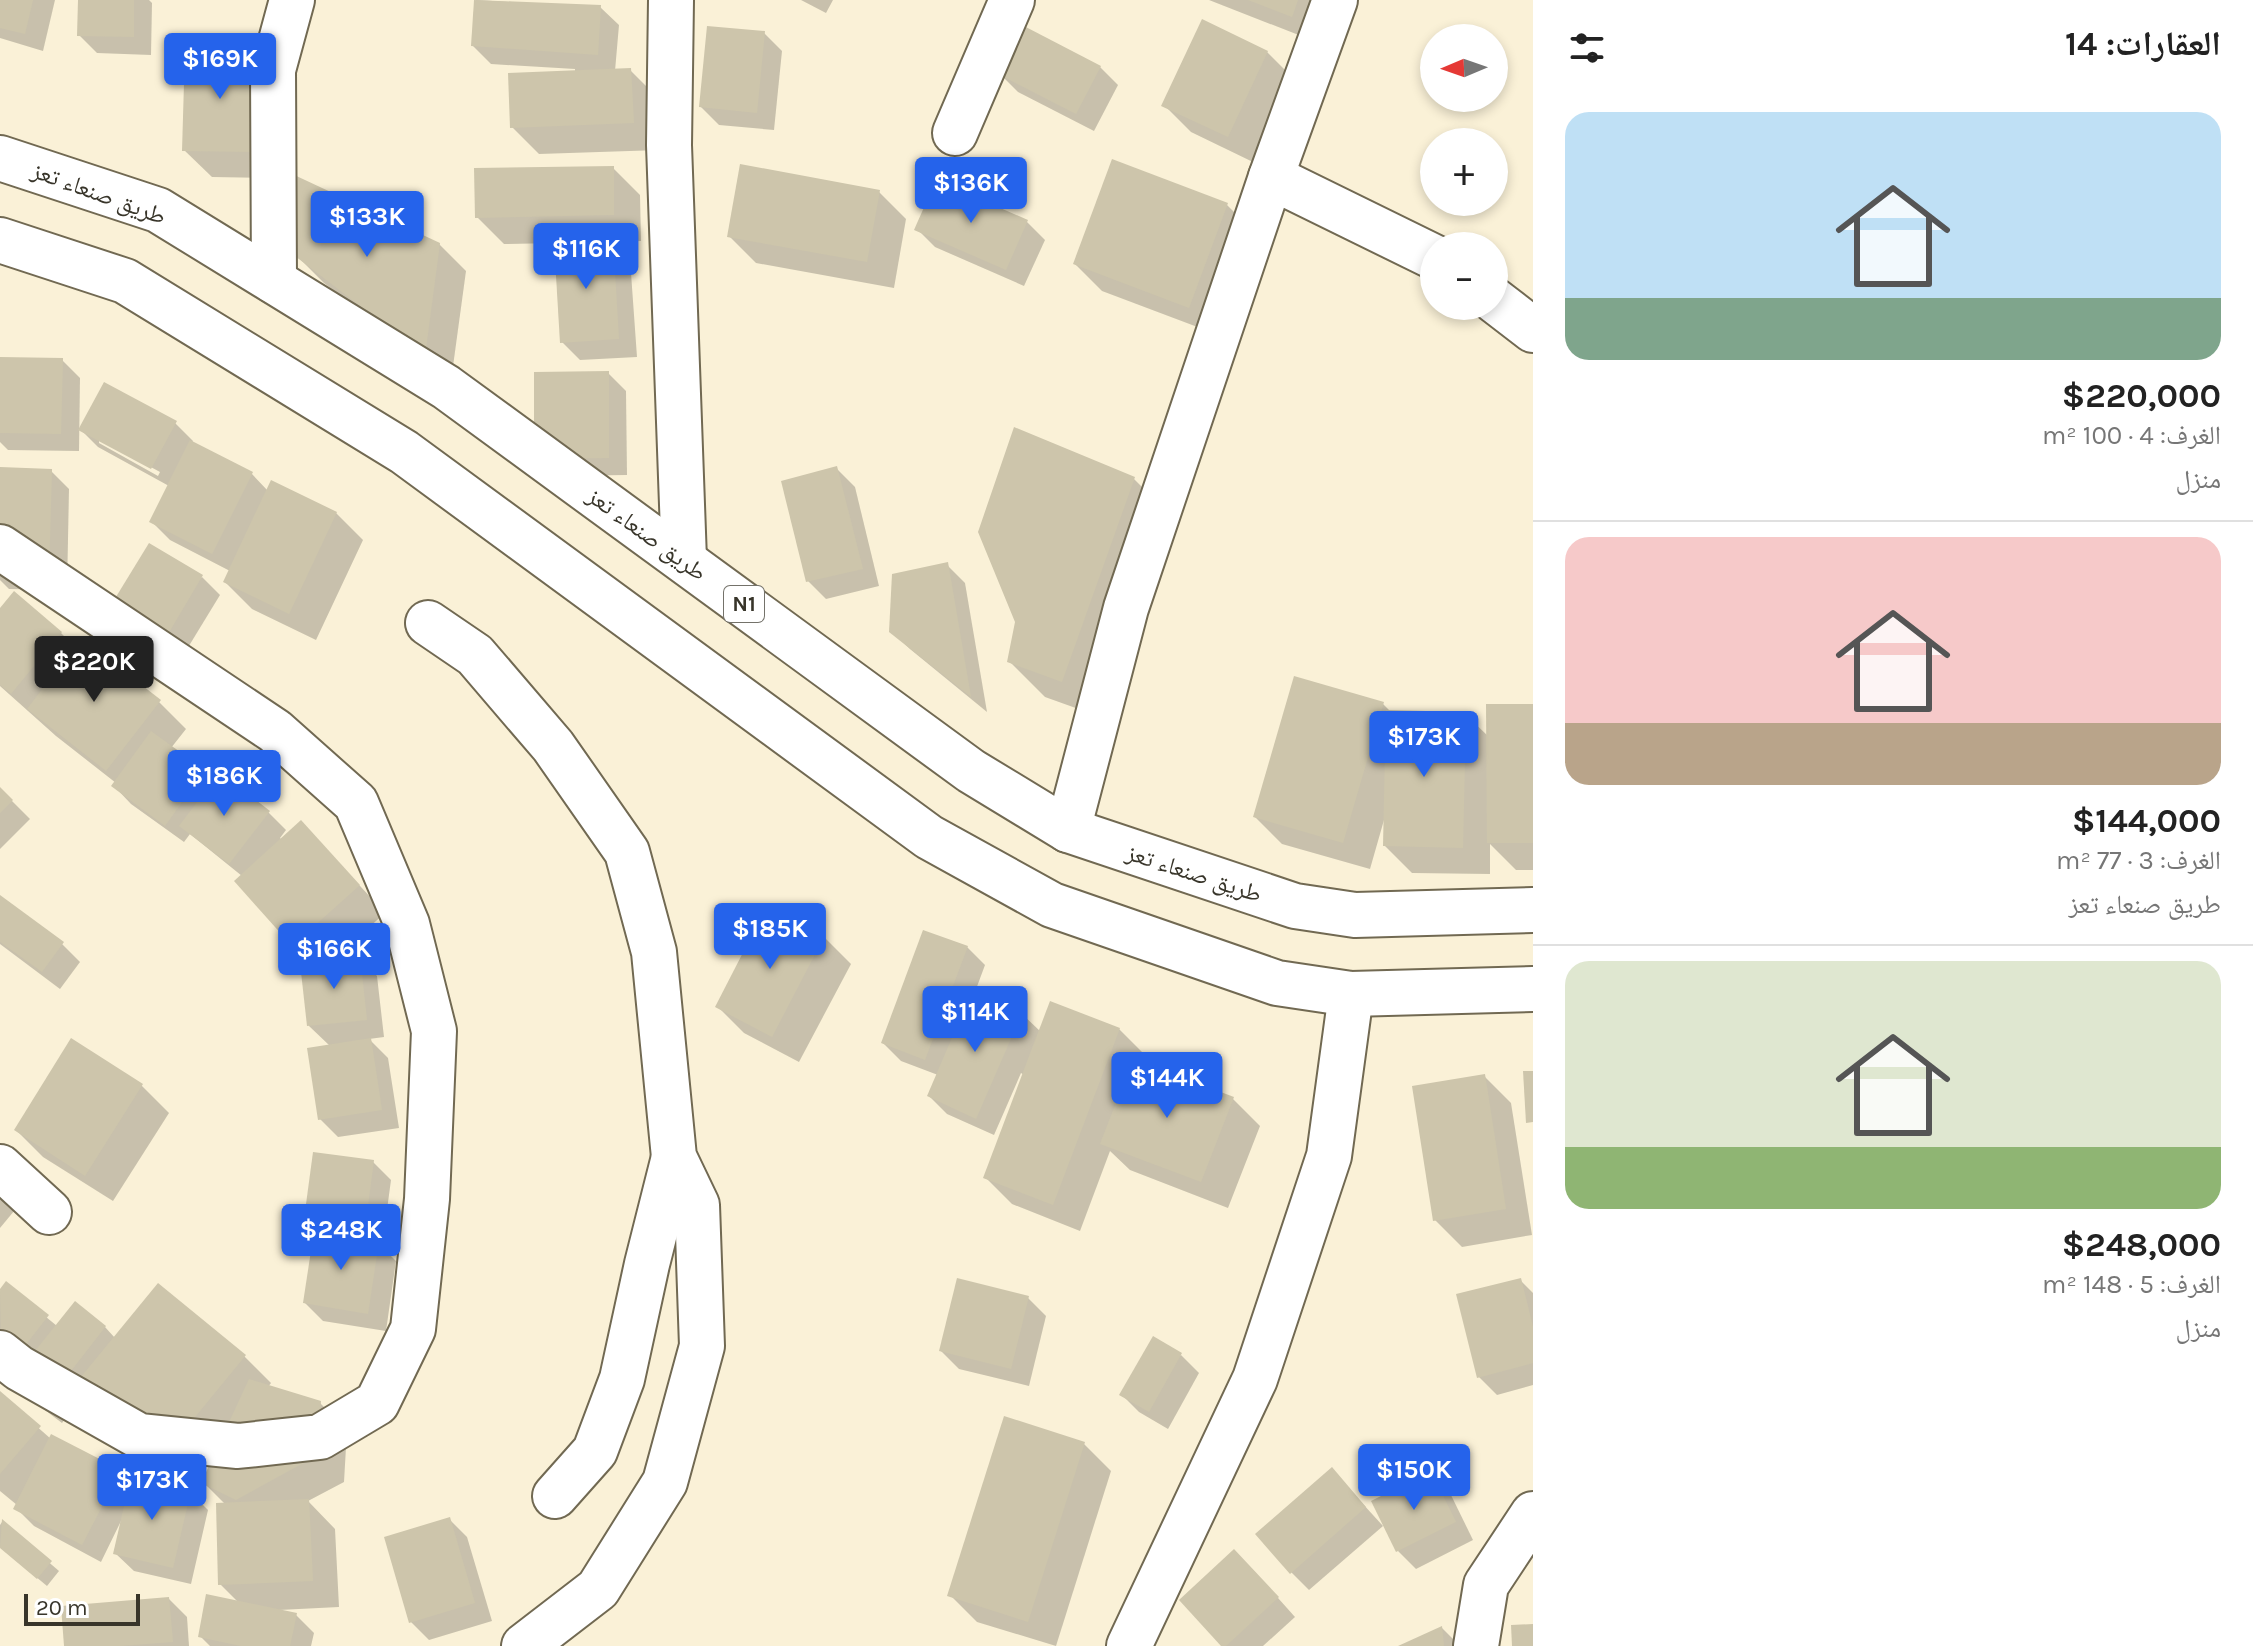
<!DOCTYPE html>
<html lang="ar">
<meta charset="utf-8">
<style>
body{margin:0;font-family:Karla,"Noto Naskh Arabic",sans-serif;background:#f2f2f2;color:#222;direction:rtl;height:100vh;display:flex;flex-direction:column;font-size:30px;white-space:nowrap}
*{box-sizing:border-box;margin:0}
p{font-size:26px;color:#767676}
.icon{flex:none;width:44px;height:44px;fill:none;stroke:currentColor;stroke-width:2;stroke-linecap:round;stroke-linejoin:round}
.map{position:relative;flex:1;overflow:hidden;direction:ltr}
.sheet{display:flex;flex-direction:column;background:#fff;width:720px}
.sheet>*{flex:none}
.needle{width:52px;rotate:268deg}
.tools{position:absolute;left:1420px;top:24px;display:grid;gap:16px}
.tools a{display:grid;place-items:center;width:88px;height:88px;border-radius:50%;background:#fff;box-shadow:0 4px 12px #0003;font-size:40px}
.scale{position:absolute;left:24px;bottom:20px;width:116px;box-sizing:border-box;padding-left:8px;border:4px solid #38352a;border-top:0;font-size:22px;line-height:28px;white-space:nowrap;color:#38352a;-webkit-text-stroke:6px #fff;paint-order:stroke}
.price{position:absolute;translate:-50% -68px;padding:0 18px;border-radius:8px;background:#2563eb;color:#fff;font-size:26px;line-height:52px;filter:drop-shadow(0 2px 4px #0008)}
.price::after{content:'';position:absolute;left:50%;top:48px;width:24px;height:18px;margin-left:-12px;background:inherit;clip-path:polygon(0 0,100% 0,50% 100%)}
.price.on{background:#222;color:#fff}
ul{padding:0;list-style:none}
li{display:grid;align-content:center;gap:16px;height:424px;padding:0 32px}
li+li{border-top:2px solid #e0e0e0}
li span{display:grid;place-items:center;height:248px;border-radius:24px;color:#555}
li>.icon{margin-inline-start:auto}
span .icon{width:144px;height:144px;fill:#fffc;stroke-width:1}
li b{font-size:34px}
h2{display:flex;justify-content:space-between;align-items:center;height:96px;padding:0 32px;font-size:34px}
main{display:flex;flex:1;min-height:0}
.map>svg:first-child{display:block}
</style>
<main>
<section class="sheet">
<h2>العقارات: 14<svg class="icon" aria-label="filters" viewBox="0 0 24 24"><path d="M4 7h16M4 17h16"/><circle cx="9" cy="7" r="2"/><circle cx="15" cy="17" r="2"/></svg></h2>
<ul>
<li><span style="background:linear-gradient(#bfe0f5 75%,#7fa58c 0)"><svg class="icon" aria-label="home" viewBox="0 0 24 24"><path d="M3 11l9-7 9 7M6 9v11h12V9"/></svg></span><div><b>$220,000</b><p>الغرف: 4 · 100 m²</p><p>منزل</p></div></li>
<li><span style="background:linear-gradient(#f6c9c9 75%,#b9a48a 0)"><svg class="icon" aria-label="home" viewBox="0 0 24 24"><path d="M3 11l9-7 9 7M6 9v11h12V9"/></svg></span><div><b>$144,000</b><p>الغرف: 3 · 77 m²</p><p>طريق صنعاء تعز</p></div></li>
<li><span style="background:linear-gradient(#dfe7d0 75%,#8fb573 0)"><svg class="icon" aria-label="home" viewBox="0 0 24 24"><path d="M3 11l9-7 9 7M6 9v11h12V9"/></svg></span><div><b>$248,000</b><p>الغرف: 5 · 148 m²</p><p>منزل</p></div></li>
</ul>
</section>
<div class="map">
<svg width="1533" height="1646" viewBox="0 0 1533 1646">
<rect width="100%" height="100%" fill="#faf1d7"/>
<!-- shadow -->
<g fill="#0003" fill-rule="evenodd">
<path d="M0,0H55L43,51L0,38Z"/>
<path d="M80,0H149L152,3L151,55L97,53L79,35Z"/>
<path d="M476,0L600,7L619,25L615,71L630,70L657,97L660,150L539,154L512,127L575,72V69L491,64L473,46Z"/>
<path d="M801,0H833L826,13Z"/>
<path d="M1209,0H1335L1319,43Z"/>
<path d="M764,33L782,51L774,130L719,125L701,107Z"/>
<path d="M187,51L282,178L212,177L184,150Z"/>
<path d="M1267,52L1294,79L1255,163L1191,132L1164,105Z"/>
<path d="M1100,67L1118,85L1094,131L1018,92L1000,74Z"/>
<path d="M613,168L640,195L641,241L613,242L630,259L637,357L580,360L562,342L556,243L504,244L477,217Z"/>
<path d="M879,192L906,219L894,288L756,263L729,236Z"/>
<path d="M1226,204L1253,231L1216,334L1102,291L1075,264Z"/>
<path d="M1027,222L1045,240L1024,286L935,247L917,229Z"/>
<path d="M439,244L466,271L451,381L324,283L297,256Z"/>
<path d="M0,359L62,360L80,378L79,451L8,450L0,442Z"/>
<path d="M608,373L626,391L627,475L554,476Z"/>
<path d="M175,423L193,441L192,443L252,474L268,491L336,513L363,540L316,640L252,609L225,582L230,571L170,540L152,522L169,486L98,447L80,429ZM99,439L160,472L158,476L99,443Z"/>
<path d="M0,469L51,471L69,489L67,590L9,589L0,580Z"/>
<path d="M837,469L855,487L879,586L826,599L808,581Z"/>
<path d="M1134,479L1169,514L1098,716L1045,697L1009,661Z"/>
<path d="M947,565L965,583L987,712L910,649L891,631Z"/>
<path d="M202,577L220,595L173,672L121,641Z"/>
<path d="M0,611L61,633L76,648L159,702L186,729L171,748L215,783L268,812L286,830L280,838L282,840L301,822L385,913L331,961L359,958L377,976L384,1037L369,1039L388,1058L399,1128L338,1137L320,1119L330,1046L309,1026L312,963L293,945L242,876L190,834L184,842L131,804L114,786L116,783L56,736L0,686Z"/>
<path d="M1383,704L1391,712L1465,714L1488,736L1533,706V870H1516L1490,844V874L1412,873L1385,846L1384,820L1370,869L1282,844L1255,817Z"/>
<path d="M0,789L30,819L0,849Z"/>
<path d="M0,898L62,944L80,962L60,989L0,944Z"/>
<path d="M824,937L851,964L799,1062L744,1033L717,1006Z"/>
<path d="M967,947L985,965L975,992L1021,1013L1041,1032L1119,1029L1146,1056L1143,1065L1233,1099L1260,1126L1228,1208L1130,1170L1110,1151L1080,1231L1012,1204L985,1177L1024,1075L1021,1073L994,1135L947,1114L929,1096L938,1075L901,1061L883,1043Z"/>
<path d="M72,1041L142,1086L169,1113L113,1201L43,1157L16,1130Z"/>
<path d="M1484,1076L1511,1103L1532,1235L1462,1247L1435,1220Z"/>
<path d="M373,1162L391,1180L382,1247L396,1261L386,1331L323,1321L305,1303L322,1234L306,1218Z"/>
<path d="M0,1176L24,1199L0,1228Z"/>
<path d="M1520,1280L1533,1293V1385L1497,1395L1479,1377Z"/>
<path d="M6,1284L57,1326L105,1327L115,1338L244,1356L271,1383L268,1387L320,1403L347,1430L344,1482L308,1501L335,1529L339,1607L279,1610L296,1615L314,1633L311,1646H210L200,1636L239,1603L220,1584L226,1505L203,1482L216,1451L192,1480L106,1409L87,1390L62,1423L0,1376V1292Z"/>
<path d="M1028,1298L1046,1316L1029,1386L959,1369L941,1351Z"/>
<path d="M1181,1355L1199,1373L1168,1429L1139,1412L1121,1394Z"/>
<path d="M0,1394L51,1439L119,1472L131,1484L190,1492L208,1510L191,1584L134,1571L115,1553L121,1521L101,1562L34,1526L16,1508L17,1505L0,1491Z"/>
<path d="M1084,1444L1111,1471L1056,1646L977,1622L950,1595Z"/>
<path d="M1332,1470L1383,1526L1309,1590L1291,1572Z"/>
<path d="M1431,1473L1449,1491L1473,1540L1416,1569L1398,1551Z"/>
<path d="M449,1519L467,1537L492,1621L429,1640L411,1622Z"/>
<path d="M2,1522L59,1571L47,1586L0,1547V1525Z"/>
<path d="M1252,1569L1295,1617L1263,1646H1224Z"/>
<path d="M169,1599L187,1617L189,1646H66Z"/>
<path d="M1442,1628L1460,1646H1403Z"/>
</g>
<!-- building -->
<g fill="#cdc5ab">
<path d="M0,0H33L25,34L0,28Z"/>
<path d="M78,0H134V37L77,36Z"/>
<path d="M474,0L601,5L598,55L471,46Z"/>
<path d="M1248,0H1298L1292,17Z"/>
<path d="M1202,19L1268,51L1228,137L1161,106Z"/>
<path d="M1022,25L1101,66L1076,114L998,74Z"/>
<path d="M707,26L765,31L757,113L699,107Z"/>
<path d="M185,49L258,51L256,152L182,151Z"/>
<path d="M631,68L634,123L510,128L508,73Z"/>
<path d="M1112,159L1228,203L1189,308L1073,264Z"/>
<path d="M740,164L880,190L867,262L727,237Z"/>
<path d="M614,166V215L475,218L474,168Z"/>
<path d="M290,173L440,243L425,356L295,256Z"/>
<path d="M936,180L1028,220L1006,270L914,230Z"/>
<path d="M613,239L619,339L560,343L554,242Z"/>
<path d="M0,357L63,358L61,434L0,433Z"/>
<path d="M609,371V458L534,459V372Z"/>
<path d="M104,382L177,421L151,469L78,430Z"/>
<path d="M1014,427L1135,477L1062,682L1007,662L1015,622L978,532Z"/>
<path d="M190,440L253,472L212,554L149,522Z"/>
<path d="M837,466L863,569L806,582L781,481Z"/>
<path d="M0,467L52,469L49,573L0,572Z"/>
<path d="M271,480L337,512L289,614L223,582Z"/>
<path d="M149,543L203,575L155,656L100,623Z"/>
<path d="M948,562L971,697L889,632L892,574Z"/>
<path d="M14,591L62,632L11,694L0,685V608Z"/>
<path d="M81,638L161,700L106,771L27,709Z"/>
<path d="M1294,676L1384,702L1343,843L1253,817Z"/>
<path d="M1486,704H1533V843H1487Z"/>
<path d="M1386,710L1466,712L1463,848L1383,846Z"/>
<path d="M151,731L205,770L165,826L111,786Z"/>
<path d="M220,772L270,811L229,864L179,826Z"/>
<path d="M0,787L13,800L0,813Z"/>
<path d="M301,820L360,885L292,946L234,881Z"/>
<path d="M0,895L64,942L42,972L0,942Z"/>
<path d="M768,904L825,935L772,1037L715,1007Z"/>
<path d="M923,930L968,946L925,1060L881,1043Z"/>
<path d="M360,956L367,1020L307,1026L300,963Z"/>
<path d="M973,989L1023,1011L976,1119L927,1096Z"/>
<path d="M1050,1001L1120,1028L1053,1205L983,1178Z"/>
<path d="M71,1038L143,1084L85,1176L14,1130Z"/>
<path d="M371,1038L382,1110L318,1120L307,1048Z"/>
<path d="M1133,1059L1234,1097L1201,1182L1100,1144Z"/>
<path d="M1523,1071H1533V1122L1526,1123Z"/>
<path d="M1485,1074L1506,1209L1433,1221L1412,1086Z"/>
<path d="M313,1152L374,1160L365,1228L304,1219Z"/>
<path d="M314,1231L379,1241L368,1314L303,1303Z"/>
<path d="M957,1278L1029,1296L1011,1369L939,1351Z"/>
<path d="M1521,1278L1533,1327V1363L1477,1378L1456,1294Z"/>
<path d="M6,1281L49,1315L2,1375L0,1289Z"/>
<path d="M158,1283L246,1355L164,1455L76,1383Z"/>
<path d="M75,1301L106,1326L43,1407L11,1381Z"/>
<path d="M1153,1336L1182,1353L1149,1412L1119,1395Z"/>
<path d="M249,1379L321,1401L318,1455L236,1500L201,1483Z"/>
<path d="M0,1391L41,1426L0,1474Z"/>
<path d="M1004,1416L1085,1442L1028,1622L947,1596Z"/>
<path d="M51,1434L121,1470L82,1545L13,1509Z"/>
<path d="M1332,1467L1366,1507L1290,1574L1255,1534Z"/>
<path d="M1431,1471L1456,1522L1396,1552L1371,1501Z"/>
<path d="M131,1476L191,1490L173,1568L113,1554Z"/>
<path d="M309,1499L313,1581L218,1585L216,1503Z"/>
<path d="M450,1517L475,1603L409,1623L384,1537Z"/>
<path d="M2,1519L52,1561L37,1579L0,1548Z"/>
<path d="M1234,1549L1279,1597L1226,1646H1221L1179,1600Z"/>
<path d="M206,1594L297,1613L290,1646H241L198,1637Z"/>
<path d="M169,1597L173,1642L120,1646H64L61,1606Z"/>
<path d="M1533,1624V1646H1512L1511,1625Z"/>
<path d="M1442,1626L1444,1646H1398Z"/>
</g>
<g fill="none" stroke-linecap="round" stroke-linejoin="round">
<defs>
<g id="minor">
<path d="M671,0L669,145L684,560"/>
<path d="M955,133L1012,0"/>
<path d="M1271,177L1434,257"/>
<path d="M274,281L273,70L292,0"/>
<path d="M1494,300L1533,330"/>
<path d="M0,547L275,731L356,803L407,924L434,1031L427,1199L413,1329L377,1403L320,1437L238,1446L139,1436L19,1368L0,1353"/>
<path d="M428,623L475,655L553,746L627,852L654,952L674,1157L697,1205L702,1346L665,1482L598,1589L524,1646"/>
<path d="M1068,830L1126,608L1271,177L1335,0"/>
<path d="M0,1167L49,1212"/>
<path d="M555,1496L595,1451L622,1379L647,1264L674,1157"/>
<path d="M1129,1646L1255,1379L1329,1156L1351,994"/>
<path d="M1476,1646L1486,1585L1533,1514"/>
</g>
<g id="highway">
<path d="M0,158L158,210L446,387L971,771L1068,830L1295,906L1355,915L1533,910"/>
<path d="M0,240L125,281L404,452L929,837L1052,905L1277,983L1351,994L1533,989"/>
</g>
</defs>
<!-- minor casing -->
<use href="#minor" stroke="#716952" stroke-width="48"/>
<!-- highway casing -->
<use href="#highway" stroke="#716952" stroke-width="48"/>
<!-- minor -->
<use href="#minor" stroke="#fff" stroke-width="44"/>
<!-- highway -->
<use href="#highway" stroke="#fff" stroke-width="44"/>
</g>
<g text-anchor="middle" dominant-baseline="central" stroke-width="7" stroke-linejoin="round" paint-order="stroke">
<!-- shield labels -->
<rect fill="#fff" stroke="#74726a" stroke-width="2" x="724" y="586" width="40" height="36" rx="6"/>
<g font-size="22" font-weight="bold" fill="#38352a">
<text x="744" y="604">N1</text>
</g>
<!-- street labels -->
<g font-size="24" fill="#38352a" stroke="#fff">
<text transform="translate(99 193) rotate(20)">طريق صنعاء تعز</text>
<text transform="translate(647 534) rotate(36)">طريق صنعاء تعز</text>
<text transform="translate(1194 873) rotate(18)">طريق صنعاء تعز</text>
</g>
</g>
</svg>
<div class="tools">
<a><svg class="needle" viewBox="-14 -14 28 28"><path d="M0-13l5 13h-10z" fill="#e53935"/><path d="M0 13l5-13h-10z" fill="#767676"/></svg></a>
<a>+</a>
<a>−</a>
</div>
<div class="scale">20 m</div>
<b class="price" style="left:220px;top:101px">$169K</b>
<b class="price" style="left:971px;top:225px">$136K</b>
<b class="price" style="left:367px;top:259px">$133K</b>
<b class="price" style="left:586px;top:291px">$116K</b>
<b class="price on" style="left:94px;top:704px">$220K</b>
<b class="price" style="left:1424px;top:779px">$173K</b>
<b class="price" style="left:224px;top:818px">$186K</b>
<b class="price" style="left:770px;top:971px">$185K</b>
<b class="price" style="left:334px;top:991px">$166K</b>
<b class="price" style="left:975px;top:1054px">$114K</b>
<b class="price" style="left:1167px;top:1120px">$144K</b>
<b class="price" style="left:341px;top:1272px">$248K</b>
<b class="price" style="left:1414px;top:1512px">$150K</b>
<b class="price" style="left:152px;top:1522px">$173K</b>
</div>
</main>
